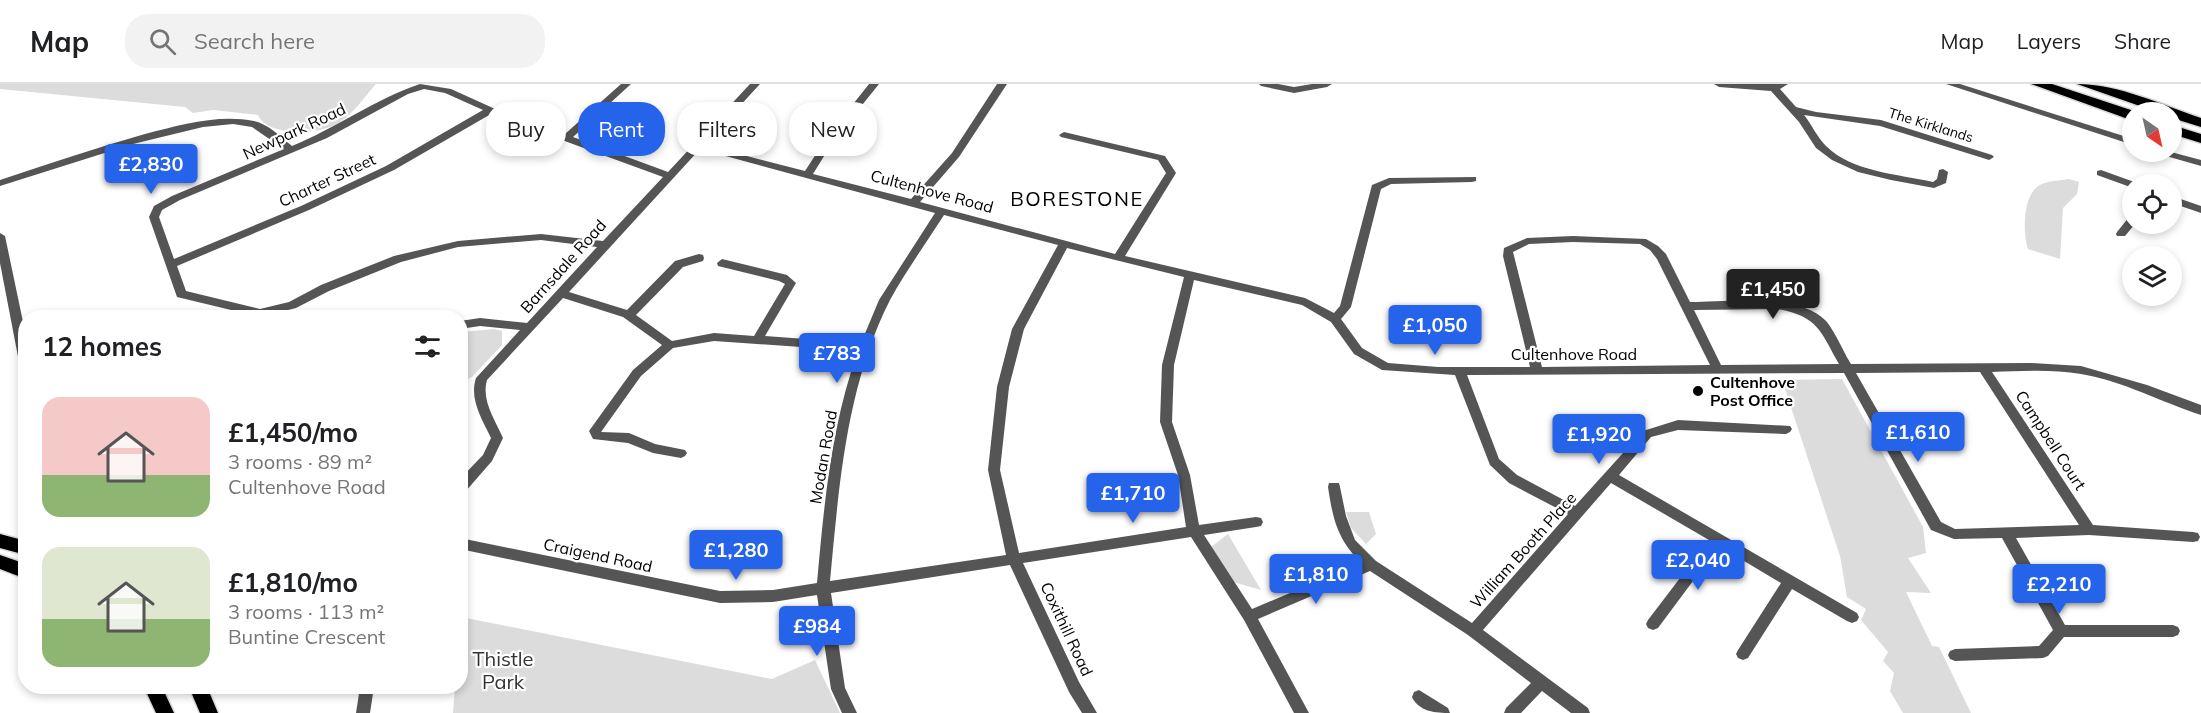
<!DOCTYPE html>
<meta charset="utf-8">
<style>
body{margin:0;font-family:Mulish,sans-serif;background:#f2f2f2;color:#202124;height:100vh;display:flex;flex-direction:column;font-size:22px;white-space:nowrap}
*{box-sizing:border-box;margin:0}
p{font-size:20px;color:#757577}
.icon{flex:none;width:33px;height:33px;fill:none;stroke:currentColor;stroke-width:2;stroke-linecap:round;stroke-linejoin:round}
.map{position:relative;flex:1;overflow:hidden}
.side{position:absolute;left:18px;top:226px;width:450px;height:384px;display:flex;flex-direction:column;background:#fff;border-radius:24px;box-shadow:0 3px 9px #0003}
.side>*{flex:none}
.top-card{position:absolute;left:486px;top:18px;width:570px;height:54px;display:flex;gap:12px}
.needle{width:39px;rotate:146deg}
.tools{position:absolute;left:2122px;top:18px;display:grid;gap:12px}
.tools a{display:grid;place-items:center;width:60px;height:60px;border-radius:50%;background:#fff;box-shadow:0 3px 9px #0003;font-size:30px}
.price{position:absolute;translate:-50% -51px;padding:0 14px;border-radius:6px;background:#2563eb;color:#fff;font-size:20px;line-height:39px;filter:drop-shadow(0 2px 3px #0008)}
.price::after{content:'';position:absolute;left:50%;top:36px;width:18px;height:14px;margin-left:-9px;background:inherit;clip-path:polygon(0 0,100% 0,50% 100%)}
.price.on{background:#222;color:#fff}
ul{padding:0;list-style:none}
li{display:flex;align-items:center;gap:18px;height:150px;padding:0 24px}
li span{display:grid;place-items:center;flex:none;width:168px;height:120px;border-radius:18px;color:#555}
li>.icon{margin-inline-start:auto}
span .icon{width:72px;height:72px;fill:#fffc;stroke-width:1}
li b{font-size:26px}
h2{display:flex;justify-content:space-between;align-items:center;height:72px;padding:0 24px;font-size:26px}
.pill{padding:0 21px;border-radius:24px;background:#fff;box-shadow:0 3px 9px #0003;font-size:21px;line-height:54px}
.pill.on{background:#2563eb;color:#fff}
header{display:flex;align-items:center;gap:36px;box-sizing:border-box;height:84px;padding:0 30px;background:#fff;border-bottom:2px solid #e0e0e0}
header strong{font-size:28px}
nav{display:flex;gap:33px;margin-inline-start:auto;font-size:21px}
.search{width:420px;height:54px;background:#f2f2f2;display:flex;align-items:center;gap:15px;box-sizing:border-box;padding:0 21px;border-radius:24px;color:#757577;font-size:22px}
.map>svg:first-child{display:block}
</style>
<header>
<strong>Map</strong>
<div class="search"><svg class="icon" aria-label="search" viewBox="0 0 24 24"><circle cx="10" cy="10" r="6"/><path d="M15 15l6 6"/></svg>Search here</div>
<nav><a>Map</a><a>Layers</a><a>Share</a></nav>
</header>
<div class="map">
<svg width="2201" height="629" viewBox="0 0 2201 629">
<rect width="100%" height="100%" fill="#fff"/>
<!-- green -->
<g fill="#dcdcdc">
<path d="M0,0H376C365,12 354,29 340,38C323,51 268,54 258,31L213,26L193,29L185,23L0,5Z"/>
<path d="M2069,95L2079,98L2077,110L2063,124L2060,175L2028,165C2023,150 2023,119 2034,106C2042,96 2058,97 2069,95Z"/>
<path d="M494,245L502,247V261L472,293L461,298V248Z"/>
<path d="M1842,295L1923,443L1926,469L1908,474L1931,509L1906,508L1932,562L1939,563L1971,629H1903L1890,607L1894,589L1883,577L1888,568L1861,536L1866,525L1847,513L1840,472L1782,296Z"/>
<path d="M1346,428H1369L1376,450L1366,460L1351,444Z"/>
<path d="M1228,450L1261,506L1233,498L1211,463Z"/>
<path d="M461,533L772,595L815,576L840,629H453L455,603H460Z"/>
</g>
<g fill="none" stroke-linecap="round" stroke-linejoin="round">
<defs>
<g id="primary">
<path d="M0,450L26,457V471L0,464Z"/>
<path d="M0,471L26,480V495L0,485Z"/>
<path d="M144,603H162L174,629H156Z"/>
<path d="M189,603H207L218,629H200Z"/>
</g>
<g id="highway">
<path d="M2031,0H2052L2137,28H2133V36L2128,35Z"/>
<path d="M2077,0C2119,0 2162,21 2201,34V43L2172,34V28H2157Z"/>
<path d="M2172,41L2201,50V59L2172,50Z"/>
</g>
</defs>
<!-- primary casing -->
<use href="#primary" stroke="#dbdbdb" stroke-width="3"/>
<!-- highway casing -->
<use href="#highway" stroke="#dbdbdb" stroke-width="3"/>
<!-- street -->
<g fill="#555" fill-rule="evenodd">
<path d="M420,0L451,5L493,24L565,50L621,0H631L573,53L668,88L750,0H760L704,61L805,87L827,53L869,0H879L834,56L813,90L911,115L952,69L997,0H1007L959,73L920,118L1115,170L1166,89L1158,76L1061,53L1059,51L1064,48L1165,72L1176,89L1125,172L1305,214L1334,229L1340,222L1372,101L1389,94L1476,93V97L1472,98L1391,100L1381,105L1351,223L1341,235L1362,264L1388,279L1438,283H1530L1503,172L1504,164L1527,154L1573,152L1646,155L1658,162L1666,170L1690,218C1725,218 1800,209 1825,236C1834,245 1844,269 1851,280L2031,279L2081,282L2147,301L2201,321V331C2161,318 2123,297 2081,290C2052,285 2021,287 1992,288L2093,441L2193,448L2198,449L2200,453L2198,457L2193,458L2089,451L2016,454L2065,541H2173L2178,543L2180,547L2178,551L2173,553H2064L2048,572L2043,574L1955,577L1950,575L1948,571L1950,567L1955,565L2039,562L2053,546L2002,454L1954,455L1931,446L1844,289L1467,291L1499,375L1517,391L1575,422L1643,347L1678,336L1790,342L1792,345L1790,348L1786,350L1678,346L1651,353L1619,391L1857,529L1859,533L1857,537L1852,539L1847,537L1792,505L1748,574L1743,576L1738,574L1736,570L1738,566L1781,499L1719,462L1658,544L1653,546L1648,544L1646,540L1648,536L1709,456L1611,399L1483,546L1588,624L1590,629H1571L1542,607L1521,629H1504L1506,624L1531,599L1468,551L1370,487L1258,535L1309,629H1294L1244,536L1191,453L1023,479L1079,598L1097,629H1082L1069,608L1010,481L831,509L845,604L857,629H842L831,605L817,511L773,518L720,519L460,465V454L720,507L773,506L817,499C824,421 831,342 858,267L714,257L673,264L641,292L601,348L629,349L655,360L685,366L687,369L685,372L681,374L653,369L628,359L593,355L589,347L633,286L662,261L623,233L563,214L487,296C481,316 495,336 503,354L492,377L465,408L460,409V395L483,371L491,354C482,335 469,315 476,294L520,246L480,242L460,245V237L480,234L527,239L597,163L541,156L458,163L401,178L329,207L296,224L260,233L177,213L149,133L154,122L172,112L284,65L252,43L233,40L203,43L133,60L0,102V96C48,80 96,64 145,50C180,41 218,30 254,37C268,40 281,53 292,62C336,44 375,15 420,0ZM424,5L445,9L483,26L386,82L301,122L174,175L159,133L162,126L180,116L327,54L408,10ZM491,30L663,93L603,157L541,150L458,157L394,172L321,201L289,218L260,225L186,207L177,182L309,126L394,86ZM700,65L935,129L879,216L861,259L765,252L796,199L787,191L722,175L717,179L718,182L779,197L785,200L754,252L714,249L672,257L636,231L683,183L703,177L704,174L703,171L699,170L675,177L627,226L569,208ZM944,131L1058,161L1012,245L997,303L988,386L1006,471L830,497C839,402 846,303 890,216C906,187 926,159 944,131ZM1573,158L1640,160L1650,166L1657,175L1710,281L1542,283L1513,168L1529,160ZM1067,164L1184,193L1162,281L1160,338L1178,391L1186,443L1019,469L1000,386L1009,303L1024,245ZM1194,196L1302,221L1331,238L1354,270L1382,286L1455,291L1490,381L1509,399L1568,430L1472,539L1376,477L1355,456L1346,432L1340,403L1339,399H1329L1328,403C1333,436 1337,454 1361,479L1252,525L1204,451L1256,443L1261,442L1263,438L1261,434L1256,433L1199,441L1190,391L1172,338L1174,281ZM1778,225C1819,233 1820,247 1839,280L1721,281L1694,226ZM1980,288L2079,441L1955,445L1941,438L1856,289Z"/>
<path d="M1259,0H1278L1294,3L1312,0H1332L1327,3L1294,9L1261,2Z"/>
<path d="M1714,0H1788L1780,5L1796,23L1816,28L1881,36L1992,71L1994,73L1989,76L1986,75L1880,42L1804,31C1812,41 1817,53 1826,62C1852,88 1898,90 1933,98L1937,95L1939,86L1943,85L1948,88L1946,99L1934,104L1891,96L1858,88L1832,76L1816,64L1799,38L1771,7L1719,3Z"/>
<path d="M1946,0H1960L2133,55V61Z"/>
<path d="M2157,68H2171L2201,76V82L2159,70Z"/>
<path d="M2101,86L2137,99L2138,100H2133V104L2097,91V87Z"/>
<path d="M2172,112L2201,122V129L2172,119Z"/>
<path d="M2133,132V140H2135L2125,152H2117L2116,150L2117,148L2129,133Z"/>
<path d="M0,149L5,152L26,252V287L20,283L0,179Z"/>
<path d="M360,603H374L370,629H356Z"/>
<path d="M1419,606L1448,624L1450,629C1436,629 1419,628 1412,613L1414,608Z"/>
</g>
<!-- primary -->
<use href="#primary" fill="#000" fill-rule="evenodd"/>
<!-- highway -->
<use href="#highway" fill="#000" fill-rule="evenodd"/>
</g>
<!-- markers -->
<circle fill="#000" stroke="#fff" stroke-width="2" cx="1698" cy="307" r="6"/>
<g text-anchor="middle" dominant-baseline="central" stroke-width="4.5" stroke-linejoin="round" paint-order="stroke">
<!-- far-street labels -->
<g font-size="14" fill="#000" stroke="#fff">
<text transform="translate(1931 41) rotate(17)">The Kirklands</text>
</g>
<!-- street labels -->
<g font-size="16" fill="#000" stroke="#fff">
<text transform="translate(294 47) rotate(-25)">Newpark Road</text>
<text transform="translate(327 96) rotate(-25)">Charter Street</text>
<text transform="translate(932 107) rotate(15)">Cultenhove Road</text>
<text transform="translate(563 182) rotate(-48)">Barnsdale Road</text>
<text x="1574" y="270">Cultenhove Road</text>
<text transform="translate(2051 356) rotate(57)">Campbell Court</text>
<text transform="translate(823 373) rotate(-80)">Modan Road</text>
<text transform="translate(1523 466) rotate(-48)">William Booth Place</text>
<text transform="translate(598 471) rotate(12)">Craigend Road</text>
<text transform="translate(1067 545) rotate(65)">Coxithill Road</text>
</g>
<!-- poi labels -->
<g font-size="16" font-weight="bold" fill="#000" stroke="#fff" text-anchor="start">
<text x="1710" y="298">Cultenhove<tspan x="1710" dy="18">Post Office</tspan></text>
</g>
<!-- quarter labels -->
<g font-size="20" letter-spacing="1.5" fill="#000" stroke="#fff">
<text x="1077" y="114">BORESTONE</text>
</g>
<!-- near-park labels -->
<g font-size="20" fill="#333" stroke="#fff">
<text x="503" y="574">Thistle<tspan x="503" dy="23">Park</tspan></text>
</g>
</g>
</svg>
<div class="tools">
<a><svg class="needle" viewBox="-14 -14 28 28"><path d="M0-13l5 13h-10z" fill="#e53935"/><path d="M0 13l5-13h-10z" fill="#757577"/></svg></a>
<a><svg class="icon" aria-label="locate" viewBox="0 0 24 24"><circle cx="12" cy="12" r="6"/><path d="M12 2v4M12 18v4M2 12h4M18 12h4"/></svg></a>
<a><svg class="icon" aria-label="layers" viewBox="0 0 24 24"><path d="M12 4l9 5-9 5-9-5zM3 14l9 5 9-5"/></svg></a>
</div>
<b class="price" style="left:151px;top:111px">£2,830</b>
<b class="price on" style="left:1773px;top:236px">£1,450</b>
<b class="price" style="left:1435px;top:272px">£1,050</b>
<b class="price" style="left:837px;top:300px">£783</b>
<b class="price" style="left:1918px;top:379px">£1,610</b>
<b class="price" style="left:1599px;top:381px">£1,920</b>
<b class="price" style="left:1133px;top:440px">£1,710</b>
<b class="price" style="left:736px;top:497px">£1,280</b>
<b class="price" style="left:1698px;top:507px">£2,040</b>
<b class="price" style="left:1316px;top:521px">£1,810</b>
<b class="price" style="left:2059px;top:531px">£2,210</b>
<b class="price" style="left:817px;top:573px">£984</b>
<div class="top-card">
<a class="pill">Buy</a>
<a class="pill on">Rent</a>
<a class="pill">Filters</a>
<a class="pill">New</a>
</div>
<section class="side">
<h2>12 homes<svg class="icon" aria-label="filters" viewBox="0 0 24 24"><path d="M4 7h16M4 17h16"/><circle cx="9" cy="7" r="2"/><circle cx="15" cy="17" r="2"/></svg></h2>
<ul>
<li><span style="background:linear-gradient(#f6c9c9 65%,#8fb573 0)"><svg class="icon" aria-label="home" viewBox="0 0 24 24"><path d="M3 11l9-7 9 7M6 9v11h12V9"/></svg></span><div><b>£1,450/mo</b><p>3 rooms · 89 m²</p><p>Cultenhove Road</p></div></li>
<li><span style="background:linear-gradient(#dfe7d0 60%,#8fb573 0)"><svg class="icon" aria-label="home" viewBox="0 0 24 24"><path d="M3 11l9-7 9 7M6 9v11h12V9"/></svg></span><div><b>£1,810/mo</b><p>3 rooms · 113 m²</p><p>Buntine Crescent</p></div></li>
</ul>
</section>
</div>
